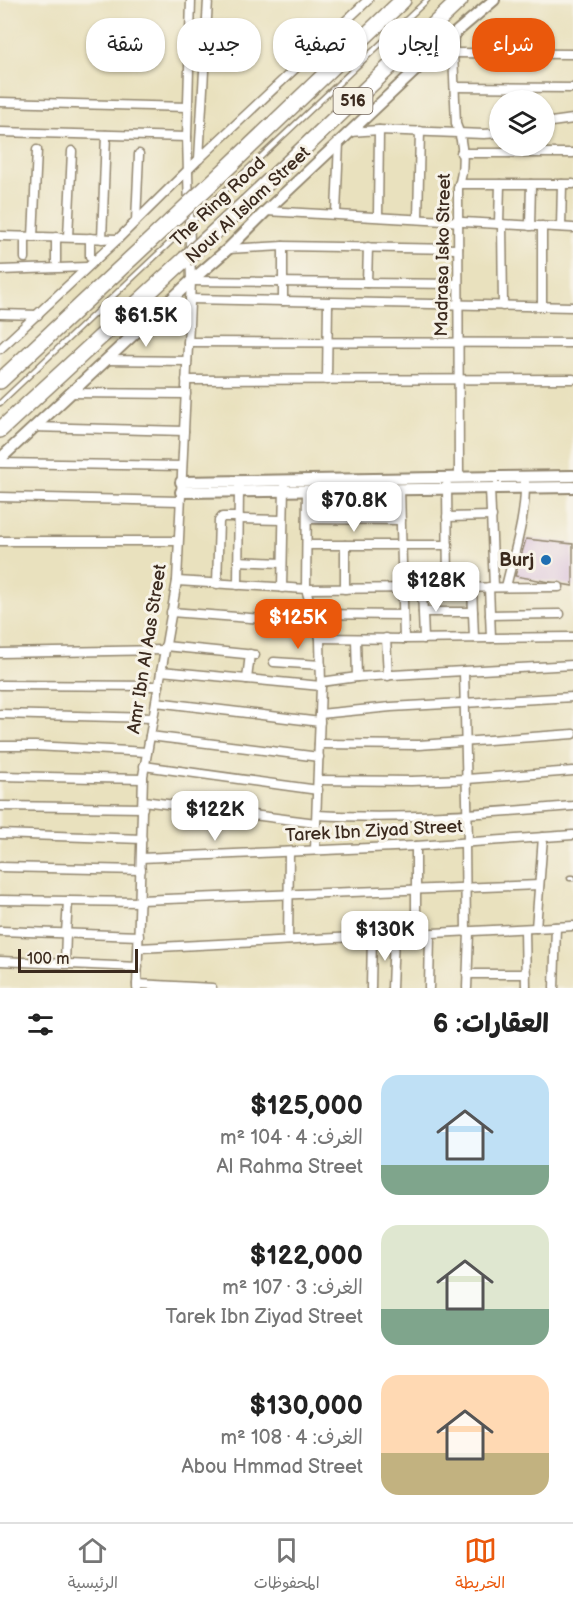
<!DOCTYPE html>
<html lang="ar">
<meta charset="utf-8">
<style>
body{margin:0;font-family:"Balsamiq Sans","Playpen Sans Arabic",sans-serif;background:#f6f6f6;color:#222;direction:rtl;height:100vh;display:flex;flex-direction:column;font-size:22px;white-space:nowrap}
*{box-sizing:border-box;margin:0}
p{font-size:20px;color:#767676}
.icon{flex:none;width:33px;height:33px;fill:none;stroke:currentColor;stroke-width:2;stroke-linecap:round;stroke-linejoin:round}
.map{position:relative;height:988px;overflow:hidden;direction:ltr}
.drawer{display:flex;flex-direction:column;background:#fff;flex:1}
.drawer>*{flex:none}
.top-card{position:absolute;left:18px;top:18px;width:537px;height:54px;direction:rtl;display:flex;gap:12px}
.fabs{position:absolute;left:489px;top:90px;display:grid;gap:12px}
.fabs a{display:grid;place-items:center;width:66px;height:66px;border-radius:50%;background:#fff;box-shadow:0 2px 4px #0004;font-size:30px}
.scale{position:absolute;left:18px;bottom:15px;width:120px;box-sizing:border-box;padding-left:6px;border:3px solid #3b2a1e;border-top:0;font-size:16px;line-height:21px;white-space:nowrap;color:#3b2a1e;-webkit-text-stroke:4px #f7f3e8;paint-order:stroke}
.price{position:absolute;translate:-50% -51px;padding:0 14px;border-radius:12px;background:#fff;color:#222;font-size:20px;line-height:39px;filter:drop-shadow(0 2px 3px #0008)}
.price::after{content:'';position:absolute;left:50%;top:36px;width:18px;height:14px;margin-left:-9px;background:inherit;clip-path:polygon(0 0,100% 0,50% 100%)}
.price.active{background:#ea580c;color:#fff}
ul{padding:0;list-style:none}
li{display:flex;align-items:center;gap:18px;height:150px;padding:0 24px}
li span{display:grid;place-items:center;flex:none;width:168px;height:120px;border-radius:18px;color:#555}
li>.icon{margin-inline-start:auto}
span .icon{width:72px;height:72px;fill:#fffc;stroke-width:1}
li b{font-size:26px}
h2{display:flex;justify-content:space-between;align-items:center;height:72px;padding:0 24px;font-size:26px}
.pill{padding:0 21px;border-radius:24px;background:#fff;box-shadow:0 2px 4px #0004;font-size:21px;line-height:54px}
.pill.active{background:#ea580c;color:#fff}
.tabs{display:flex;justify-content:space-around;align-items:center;height:84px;border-top:2px solid #e0e0e0;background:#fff;font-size:16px;color:#767676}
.tabs a{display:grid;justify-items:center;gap:3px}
.tabs .active{color:#ea580c}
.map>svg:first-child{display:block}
</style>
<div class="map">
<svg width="573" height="988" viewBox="0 0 573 988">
<rect width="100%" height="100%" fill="#f7f3e8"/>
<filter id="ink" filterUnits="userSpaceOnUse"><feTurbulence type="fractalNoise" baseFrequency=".0167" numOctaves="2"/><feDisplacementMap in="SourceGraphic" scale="12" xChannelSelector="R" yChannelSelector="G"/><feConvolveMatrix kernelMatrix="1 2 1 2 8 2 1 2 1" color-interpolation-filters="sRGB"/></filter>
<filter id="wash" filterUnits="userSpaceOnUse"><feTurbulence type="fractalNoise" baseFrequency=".008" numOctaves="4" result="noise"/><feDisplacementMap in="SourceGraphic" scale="24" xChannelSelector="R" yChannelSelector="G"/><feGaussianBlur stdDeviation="1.35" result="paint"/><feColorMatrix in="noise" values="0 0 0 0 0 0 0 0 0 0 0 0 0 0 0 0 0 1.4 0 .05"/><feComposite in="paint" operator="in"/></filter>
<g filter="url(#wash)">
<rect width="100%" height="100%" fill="#e9e1be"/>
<g id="blocks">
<!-- building -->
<path fill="#cba7d6" d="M526,539L573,544V586L515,576Z"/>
</g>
</g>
<g filter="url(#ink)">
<use href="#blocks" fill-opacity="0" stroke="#92866e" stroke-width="1.5"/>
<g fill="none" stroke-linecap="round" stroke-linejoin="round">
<defs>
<g id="service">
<path d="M0,403L427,0"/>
<path d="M570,878H573"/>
</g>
<g id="minor">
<path d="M454,34L453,53L456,124C464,142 465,170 458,188L459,478"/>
<path d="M453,53L573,54"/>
<path d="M455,87L573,88"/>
<path d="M0,102L187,107"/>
<path d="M544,123L573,119"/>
<path d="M0,132L187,137"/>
<path d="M350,132L379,130L484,134L500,133"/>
<path d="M461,153H573"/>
<path d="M199,159L208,0"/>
<path d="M459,184H573"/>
<path d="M266,211L573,228"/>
<path d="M336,213L339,142"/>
<path d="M378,216L379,130"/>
<path d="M418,219L420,131"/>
<path d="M136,221L139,154"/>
<path d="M499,224L500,184"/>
<path d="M502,224L503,306"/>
<path d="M530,226L531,184"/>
<path d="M561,227L562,184"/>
<path d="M0,236L118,239"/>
<path d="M33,237L37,150"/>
<path d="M68,237L72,151"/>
<path d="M102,239L106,135"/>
<path d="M283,246V301"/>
<path d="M228,249L283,246L458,249"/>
<path d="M90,256V238"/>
<path d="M25,258V237"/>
<path d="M56,261V237"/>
<path d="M0,270L87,267"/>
<path d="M191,281L458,284"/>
<path d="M367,283L368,247"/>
<path d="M190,299L573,307"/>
<path d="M542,307V226"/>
<path d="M0,314L38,315"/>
<path d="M188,342L573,343"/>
<path d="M0,349L118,239L199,159L368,0"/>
<path d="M106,360L187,361"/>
<path d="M186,380L573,379"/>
<path d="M327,380L328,302"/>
<path d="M70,393L186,394"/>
<path d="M33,427L184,431"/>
<path d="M0,463L182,466"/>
<path d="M447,485L448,588"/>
<path d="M490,488L494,587"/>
<path d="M400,489L404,639"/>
<path d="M307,490L306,589L320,638L321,686L315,850"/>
<path d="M0,497L180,501"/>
<path d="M447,517L492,516"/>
<path d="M239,519L283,520"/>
<path d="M307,519L401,520"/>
<path d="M0,541H178"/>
<path d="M307,545H448"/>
<path d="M345,545V589"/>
<path d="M238,561L282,563"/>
<path d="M177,581L306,589L559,587"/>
<path d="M217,584L219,521L222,517H239"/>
<path d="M238,585L239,487"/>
<path d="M472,587L474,638"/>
<path d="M489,587L491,638"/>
<path d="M506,587C514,552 526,518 525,482"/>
<path d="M282,588L284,486"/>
<path d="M422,588L424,639"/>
<path d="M171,612L316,623"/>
<path d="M423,612H473"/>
<path d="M313,614L403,615"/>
<path d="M490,615L560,614"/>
<path d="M320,638L404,639L573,637"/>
<path d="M386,638L388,676"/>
<path d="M356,639L357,677"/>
<path d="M165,646L255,655"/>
<path d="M0,653L164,650"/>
<path d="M274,662L321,665"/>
<path d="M161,671L321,686"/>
<path d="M464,671L468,843"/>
<path d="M247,679L250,654"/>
<path d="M321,682L357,677L573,665"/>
<path d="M0,685L159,686"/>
<path d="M156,702L320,722"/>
<path d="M0,714L153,718"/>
<path d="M320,714L391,707L573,697"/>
<path d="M150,736L319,757"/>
<path d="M319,744L419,745L573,734"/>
<path d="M0,746H35L147,752"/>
<path d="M144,766L318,790"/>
<path d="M0,776L143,779"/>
<path d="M318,780L411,781L467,779L573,771"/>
<path d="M143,801L316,823"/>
<path d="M0,806L143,808"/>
<path d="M317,815C403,820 487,813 573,806"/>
<path d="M0,834L142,839"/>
<path d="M465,843L466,932"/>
<path d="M416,846V935"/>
<path d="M141,858L416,846L573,835"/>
<path d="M0,867L141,870"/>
<path d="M0,900L140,902"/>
<path d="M140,900L539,885"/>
<path d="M536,928L543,837"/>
<path d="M525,929L526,988"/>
<path d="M0,931L139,936"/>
<path d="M288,940L289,852"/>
<path d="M139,948L573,926"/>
<path d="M0,961L138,967"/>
<path d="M65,964L66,933L68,901"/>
<path d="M467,974H526"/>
<path d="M137,984L212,988"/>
<path d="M137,988L143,776L177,581L191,281L187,137L191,0"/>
<path d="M371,988L372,936"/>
<path d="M392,988L394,935"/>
<path d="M429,988L430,934"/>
<path d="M467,988L469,932"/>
<path d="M554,988L556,927"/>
</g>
<g id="tertiary">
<path d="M0,459L191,281L228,249L266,211L454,34L494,0"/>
<path d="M181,482L573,476"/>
<path d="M181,492L573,487"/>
</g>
<g id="motorway">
<path d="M222,173L403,0"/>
<path d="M247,202L460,0"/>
<path d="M0,381L171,221"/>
<path d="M0,430L185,259"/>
</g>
</defs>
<!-- service casing -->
<use href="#service" stroke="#92866e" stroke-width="7"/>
<!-- minor casing -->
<use href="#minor" stroke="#92866e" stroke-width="11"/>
<!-- tertiary casing -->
<use href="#tertiary" stroke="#92866e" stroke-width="14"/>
<!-- motorway casing -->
<use href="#motorway" stroke="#92866e" stroke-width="18"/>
<!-- service -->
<use href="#service" stroke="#fff" stroke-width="4"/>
<!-- minor -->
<use href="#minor" stroke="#fff" stroke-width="8"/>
<!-- tertiary -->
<use href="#tertiary" stroke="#fff" stroke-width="10"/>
<!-- motorway -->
<use href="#motorway" stroke="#fff" stroke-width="15"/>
<defs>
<g id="motorway-bridge">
<path d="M171,221L222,173"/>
<path d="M185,259L247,202"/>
</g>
</defs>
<!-- motorway-bridge casing -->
<use href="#motorway-bridge" stroke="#92866e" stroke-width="18" stroke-linecap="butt"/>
<!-- motorway-bridge -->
<use href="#motorway-bridge" stroke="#fff" stroke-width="15"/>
</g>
</g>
<!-- markers -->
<circle fill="#1f6fb2" stroke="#f7f3e8" stroke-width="2" cx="546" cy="560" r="6"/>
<g text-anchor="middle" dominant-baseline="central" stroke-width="6" stroke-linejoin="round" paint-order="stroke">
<!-- shield labels -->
<rect fill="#f7f3e8" stroke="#73665b" stroke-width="1.5" x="333.5" y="88" width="39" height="26" rx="4.5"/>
<g font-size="16" font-weight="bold" fill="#3b2a1e">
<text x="353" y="101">516</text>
</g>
<!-- street labels -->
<g font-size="18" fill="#3b2a1e" stroke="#f7f3e8">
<text transform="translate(218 202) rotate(-43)">The Ring Road</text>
<text transform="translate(248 205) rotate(-43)">Nour Al Islam Street</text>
<text transform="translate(443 255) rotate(-89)">Madrasa Isko Street</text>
<text transform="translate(147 649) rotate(-81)">Amr Ibn Al Aas Street</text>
<text transform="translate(374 831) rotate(-3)">Tarek Ibn Ziyad Street</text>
</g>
<!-- poi labels -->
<g font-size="18" font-weight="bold" fill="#3b2a1e" stroke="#f7f3e8" text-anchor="end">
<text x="534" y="560">Burj</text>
</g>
</g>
</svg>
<div class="fabs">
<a><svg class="icon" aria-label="layers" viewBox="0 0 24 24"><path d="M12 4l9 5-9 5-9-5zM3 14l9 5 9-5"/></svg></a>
</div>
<div class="scale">100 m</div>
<b class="price" style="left:146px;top:348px">$61.5K</b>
<b class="price" style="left:354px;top:533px">$70.8K</b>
<b class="price" style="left:436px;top:613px">$128K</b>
<b class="price active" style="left:298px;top:650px">$125K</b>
<b class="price" style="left:215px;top:842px">$122K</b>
<b class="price" style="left:385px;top:962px">$130K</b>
<div class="top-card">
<a class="pill active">شراء</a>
<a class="pill">إيجار</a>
<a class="pill">تصفية</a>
<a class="pill">جديد</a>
<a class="pill">شقة</a>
</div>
</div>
<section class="drawer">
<h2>العقارات: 6<svg class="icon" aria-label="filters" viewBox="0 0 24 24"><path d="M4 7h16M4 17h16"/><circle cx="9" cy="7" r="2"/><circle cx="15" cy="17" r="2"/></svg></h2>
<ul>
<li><span style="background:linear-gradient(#bfe0f5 75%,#7fa58c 0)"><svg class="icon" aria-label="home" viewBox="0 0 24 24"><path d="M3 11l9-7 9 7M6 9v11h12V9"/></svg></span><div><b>$125,000</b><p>الغرف: 4 · 104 m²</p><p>Al Rahma Street</p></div></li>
<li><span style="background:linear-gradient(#dfe7d0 70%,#7fa58c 0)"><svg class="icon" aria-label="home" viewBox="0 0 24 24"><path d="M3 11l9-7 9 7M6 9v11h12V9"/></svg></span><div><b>$122,000</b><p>الغرف: 3 · 107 m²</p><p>Tarek Ibn Ziyad Street</p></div></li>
<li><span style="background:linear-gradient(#ffd9b3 65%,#c2b280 0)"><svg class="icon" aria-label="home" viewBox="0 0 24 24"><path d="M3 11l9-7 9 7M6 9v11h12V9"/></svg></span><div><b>$130,000</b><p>الغرف: 4 · 108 m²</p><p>Abou Hmmad Street</p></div></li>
</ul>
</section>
<nav class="tabs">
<a class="active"><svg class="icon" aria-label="map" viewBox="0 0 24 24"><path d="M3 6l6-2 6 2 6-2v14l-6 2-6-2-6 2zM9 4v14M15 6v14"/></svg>الخريطة</a>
<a><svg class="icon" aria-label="saved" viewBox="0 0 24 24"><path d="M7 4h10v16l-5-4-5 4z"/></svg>المحفوظات</a>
<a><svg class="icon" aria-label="home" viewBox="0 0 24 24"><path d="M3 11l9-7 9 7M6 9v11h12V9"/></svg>الرئيسية</a>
</nav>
